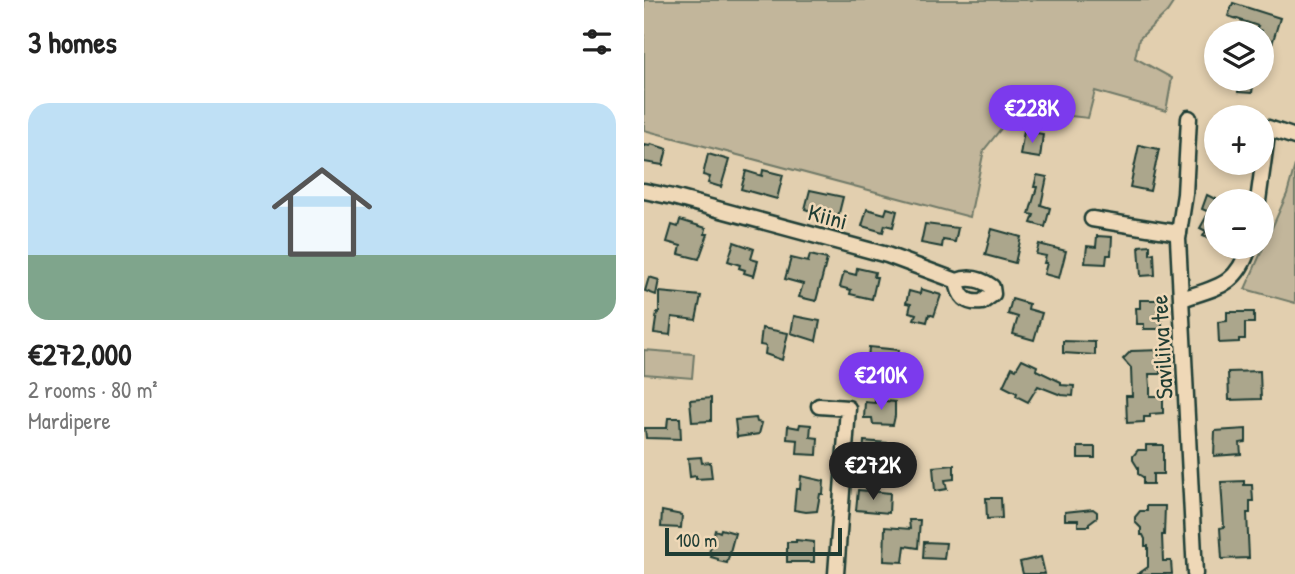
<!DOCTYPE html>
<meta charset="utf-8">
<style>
body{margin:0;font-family:"Patrick Hand",sans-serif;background:#f2f2f2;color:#222;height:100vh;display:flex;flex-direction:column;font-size:26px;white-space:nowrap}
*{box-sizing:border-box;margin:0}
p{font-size:23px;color:#767676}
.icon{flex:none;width:38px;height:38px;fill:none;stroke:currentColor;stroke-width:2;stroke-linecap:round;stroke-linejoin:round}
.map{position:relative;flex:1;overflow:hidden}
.drawer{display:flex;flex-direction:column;background:#fff;width:644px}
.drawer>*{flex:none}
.tools{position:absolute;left:560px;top:21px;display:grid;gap:14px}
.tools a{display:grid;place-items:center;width:70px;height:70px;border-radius:50%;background:#fff;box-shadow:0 4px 10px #0003;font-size:35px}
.scale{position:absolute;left:21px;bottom:18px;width:177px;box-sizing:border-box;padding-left:7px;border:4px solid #1f3d34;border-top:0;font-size:19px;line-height:24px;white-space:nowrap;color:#1f3d34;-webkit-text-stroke:5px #efd8b7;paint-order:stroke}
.price{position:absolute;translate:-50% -60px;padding:0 16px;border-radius:24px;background:#7c3aed;color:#fff;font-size:23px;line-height:46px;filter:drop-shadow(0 2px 4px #0008)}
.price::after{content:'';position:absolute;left:50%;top:42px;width:21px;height:16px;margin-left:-10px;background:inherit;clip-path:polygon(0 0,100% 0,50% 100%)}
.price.selected{background:#222;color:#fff}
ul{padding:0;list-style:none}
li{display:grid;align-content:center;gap:14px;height:371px;padding:0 28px}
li+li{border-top:2px solid #e0e0e0}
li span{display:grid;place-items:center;height:217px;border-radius:21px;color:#555}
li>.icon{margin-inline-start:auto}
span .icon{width:126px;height:126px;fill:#fffc;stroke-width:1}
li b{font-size:30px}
h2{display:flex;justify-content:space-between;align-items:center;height:84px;padding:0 28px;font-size:30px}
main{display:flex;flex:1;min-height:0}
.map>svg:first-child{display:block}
</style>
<main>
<section class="drawer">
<h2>3 homes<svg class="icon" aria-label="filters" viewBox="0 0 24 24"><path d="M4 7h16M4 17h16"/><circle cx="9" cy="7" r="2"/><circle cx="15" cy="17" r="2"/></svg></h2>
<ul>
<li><span style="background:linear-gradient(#bfe0f5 70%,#7fa58c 0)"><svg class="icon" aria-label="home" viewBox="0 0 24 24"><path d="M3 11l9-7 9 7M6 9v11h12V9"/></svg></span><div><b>€272,000</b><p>2 rooms · 80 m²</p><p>Mardipere</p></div></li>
</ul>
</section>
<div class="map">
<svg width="651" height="574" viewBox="0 0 651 574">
<rect width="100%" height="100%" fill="#e2cfaf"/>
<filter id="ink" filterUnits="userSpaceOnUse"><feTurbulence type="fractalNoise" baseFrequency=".0143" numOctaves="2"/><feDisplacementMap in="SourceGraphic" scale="14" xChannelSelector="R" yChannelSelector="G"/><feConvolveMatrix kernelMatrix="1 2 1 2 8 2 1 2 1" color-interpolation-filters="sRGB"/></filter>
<g filter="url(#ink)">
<!-- green -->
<g fill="#c2b69b" stroke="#707a68" stroke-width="2">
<path d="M0,0H531L523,12L495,39L491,58L528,78L522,111L451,91L444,118L372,110L340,150L326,217L0,130Z"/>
<path d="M651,165V303L601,289L643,194Z"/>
<path d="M0,350L50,354L48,378L0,374Z"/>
</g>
<!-- building -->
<g fill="#aba68c" stroke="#1f3d34" stroke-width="2">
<path d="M589,3L636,18L620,70L618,69V31L612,29L614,26L584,16Z"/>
<path d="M596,79H610L608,93L594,92Z"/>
<path d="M380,131L399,134L396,158L376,155Z"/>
<path d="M7,144L23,149L19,165L0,162V145L6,146Z"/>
<path d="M495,145L515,149L506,191L486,187Z"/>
<path d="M64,154L85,160L77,187L64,183L66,177L59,175Z"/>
<path d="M119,170L139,175L133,199L97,189L102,171L118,176Z"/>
<path d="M393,175L403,177L397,205L406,208L401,227L387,223L390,215L385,214L393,187H390Z"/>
<path d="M166,190L199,197L194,217L182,214V216L161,209Z"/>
<path d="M563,195L571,199L572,197V231L568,240L559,236L562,231L556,228L565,212L558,209Z"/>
<path d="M243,208L253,211L249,227L241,225L239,232L218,226L223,209L241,214Z"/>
<path d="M36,220L62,228L61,234H64L55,259L35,254L37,246L23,242L28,225L34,227Z"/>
<path d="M281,224L314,228L311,242L299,240L298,247L277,243Z"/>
<path d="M348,229L377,237L371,263L341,255Z"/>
<path d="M453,236L468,237L467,255H463L462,264L441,263L443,246L452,247Z"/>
<path d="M90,242L110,249L107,259L114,261L110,276L100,273L101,270L95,268L96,265L84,261Z"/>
<path d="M395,244L422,251L415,278L400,274L403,263H400L402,256L392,254Z"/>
<path d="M506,245V254L510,253L511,275L497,276L495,246Z"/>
<path d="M166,255L183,259L172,301L155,297L159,284L141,279L147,258L164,262Z"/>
<path d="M213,268L231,272L230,277H233L228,299L206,294L207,290L196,287L200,272L212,275Z"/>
<path d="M5,277L15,280L12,295L1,291Z"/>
<path d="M277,289L297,295L290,316L285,314L283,322L270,319L272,314L265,312L267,304L262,303L265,291L276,294Z"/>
<path d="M15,292L57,296L52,320L28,317L26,335L10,333L13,312L15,313Z"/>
<path d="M368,299L385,304L384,309L398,313L390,340L369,334L374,317L364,314Z"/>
<path d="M496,300H518V329H500V324H493L492,308H496Z"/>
<path d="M583,312H610V323H601V339H595V342L575,343L574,322L583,321Z"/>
<path d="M150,316L176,321L172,341L147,333Z"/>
<path d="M118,328L144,333L138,360L121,354L122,346L116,345Z"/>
<path d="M419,341L451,342V355L419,353Z"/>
<path d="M225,347L255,350L251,376L232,375L231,362L224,360Z"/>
<path d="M517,350L516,374H505L506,386V396H519V413L506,414V417H500V422L483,423L482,396H488L487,368L479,359L487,351Z"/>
<path d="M378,359L393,366L392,370L417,382V385L430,386L429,396L417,395L394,386L384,402L372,396L373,393L359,386L368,367L372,369Z"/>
<path d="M616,371L617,399L585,400L584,372Z"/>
<path d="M67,398V421L48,422L46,400Z"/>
<path d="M231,400L251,402V416L249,425L229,424L228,418H220L221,402L231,403Z"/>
<path d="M24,418H36L37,439L2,438L1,428H23Z"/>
<path d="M112,418L113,422L118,423L115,434L93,437L91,420Z"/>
<path d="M156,424L167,425L166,437L174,438L173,455L153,454L154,440L143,439L144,426L155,428Z"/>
<path d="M602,429V442L596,443L597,454L570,456L571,431Z"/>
<path d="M220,441L243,443L242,458H245L247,466L241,471L225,468V458L219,457Z"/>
<path d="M502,445H519V474H509V484H499V477L494,474V468L489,460V456L494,450H502Z"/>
<rect x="434" y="447" width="17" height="11"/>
<path d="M57,457L58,463L66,462L68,478L52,479V476L46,477L44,458Z"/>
<path d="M310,465V479L301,480L303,489L291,491L289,467Z"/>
<path d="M157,476L180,481L179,494H176L173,511L162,512L150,510L152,489H156Z"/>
<path d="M600,481V485H608L609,501H606V513H603L605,558L578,559L576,528L580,527L577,482Z"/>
<path d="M214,490L246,493L245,513L212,510Z"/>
<path d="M342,498H357L358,518L343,519Z"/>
<path d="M503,506H521L520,535H518L519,561H527L528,574H494L504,567V546H501V539L499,535H497V528L491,522V517L496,511H503Z"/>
<path d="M449,509L453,512V517L445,523V526H434V520H421V512Z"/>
<path d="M18,511L38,515L37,528L17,527Z"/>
<path d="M265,520H276L274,548L261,546L259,562L240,561L241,527L266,529Z"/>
<path d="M77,529L91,533L83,563L74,561V559L67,557L68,554L65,553L71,530L76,532Z"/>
<path d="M152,540L170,542V562H143V542H152Z"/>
<path d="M280,542L302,543L300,559L279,558Z"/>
<path d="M397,557L401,574H379L376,562Z"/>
</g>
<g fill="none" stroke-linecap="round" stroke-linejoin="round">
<defs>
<g id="minor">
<path d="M545,118L541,194L534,239L551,574"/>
<path d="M0,191L29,197L243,255L313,281C326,276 337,279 348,287L349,294L338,302C322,304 315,296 313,281"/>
<path d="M614,201L624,128L651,137"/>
<path d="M448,219L535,233"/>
<path d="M538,299C573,287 593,286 605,247"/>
<path d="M175,406L204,408L192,574"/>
</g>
</defs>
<!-- minor casing -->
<use href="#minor" stroke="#1f3d34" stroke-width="19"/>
<!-- minor -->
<use href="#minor" stroke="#efd8b7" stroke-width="14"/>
</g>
</g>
<g text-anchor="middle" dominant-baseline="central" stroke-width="5" stroke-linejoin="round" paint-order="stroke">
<!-- street labels -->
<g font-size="24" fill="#1f3d34" stroke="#efd8b7">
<text transform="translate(184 216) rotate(15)">Kiini</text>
<text transform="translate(517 347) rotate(-93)">Saviliiva tee</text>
</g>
</g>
</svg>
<div class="tools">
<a><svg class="icon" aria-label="layers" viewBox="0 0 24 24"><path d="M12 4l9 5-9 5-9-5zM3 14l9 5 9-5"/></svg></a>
<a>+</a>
<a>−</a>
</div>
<div class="scale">100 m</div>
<b class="price" style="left:388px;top:145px">€228K</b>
<b class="price" style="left:237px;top:412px">€210K</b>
<b class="price selected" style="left:229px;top:502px">€272K</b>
</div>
</main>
